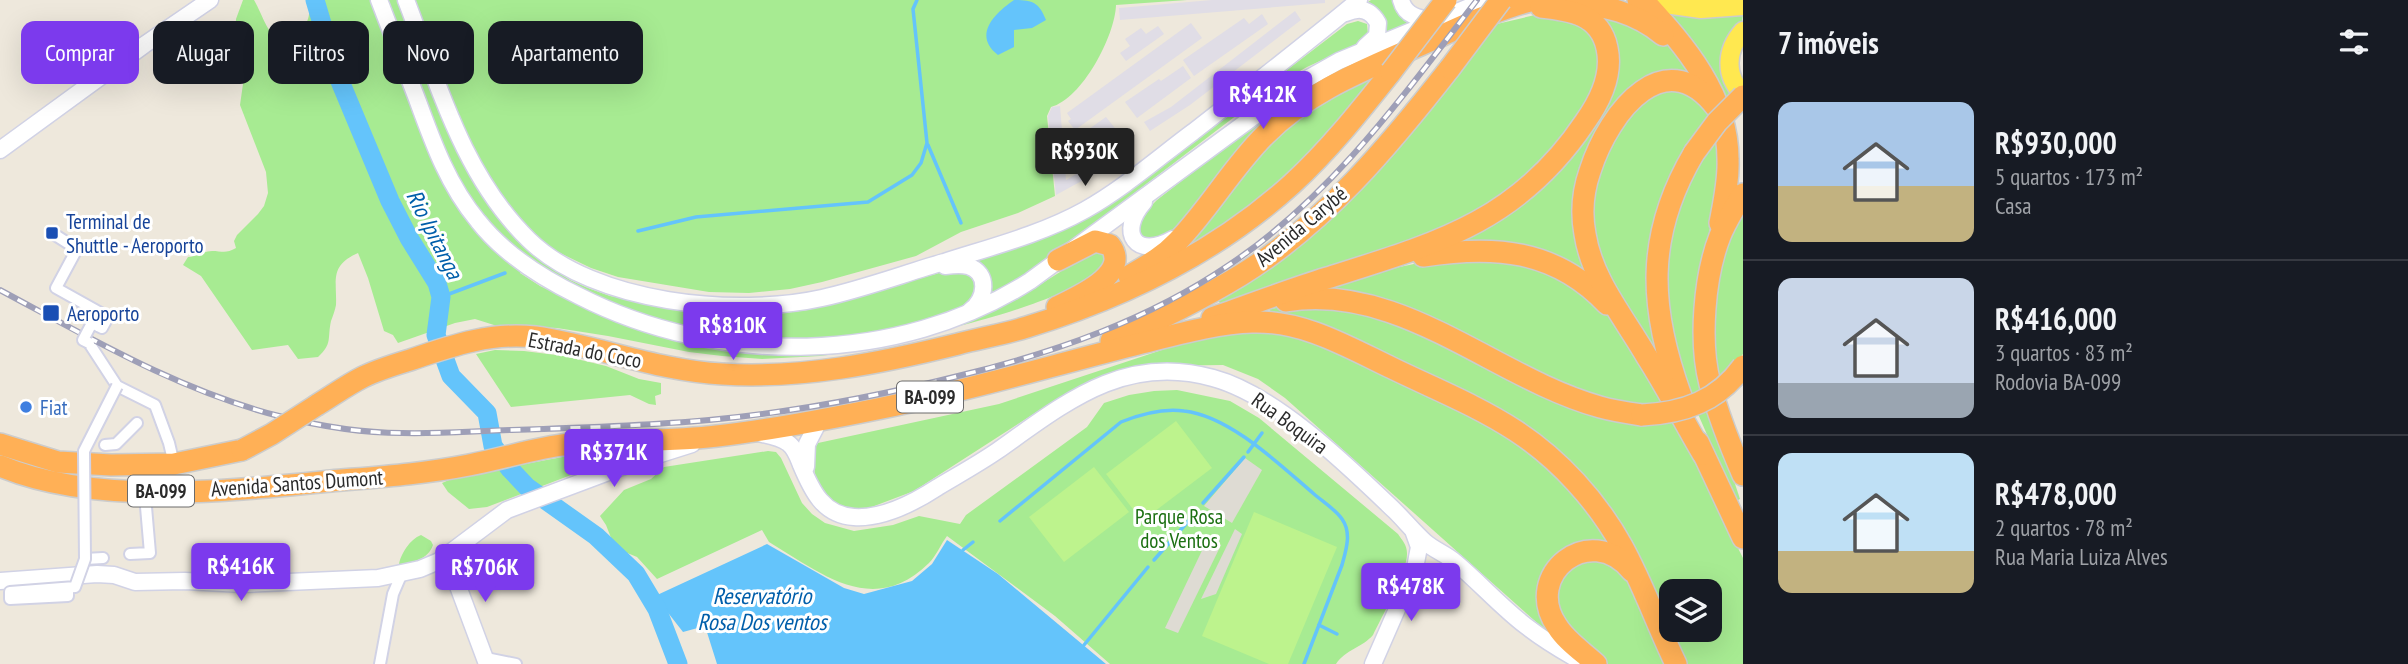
<!DOCTYPE html>
<html lang="pt">
<meta charset="utf-8">
<style>
body{margin:0;font-family:"PT Sans Narrow",sans-serif;background:#20242c;color:#f1f3f6;height:100vh;display:flex;flex-direction:column;font-size:26px;white-space:nowrap}
*{box-sizing:border-box;margin:0}
p{font-size:23px;color:#9ea1a6}
.icon{flex:none;width:38px;height:38px;fill:none;stroke:currentColor;stroke-width:2;stroke-linecap:round;stroke-linejoin:round}
.map{position:relative;flex:1;overflow:hidden}
.sheet{display:flex;flex-direction:column;background:#171b24;width:665px}
.sheet>*{flex:none}
.guide{position:absolute;left:21px;top:21px;width:665px;height:63px;display:flex;gap:14px}
.tools{position:absolute;left:1659px;top:579px;display:grid;gap:14px}
.tools a{display:grid;place-items:center;width:63px;height:63px;border-radius:14px;background:#171b24;box-shadow:0 7px 28px #0002;font-size:35px}
.price{position:absolute;translate:-50% -60px;padding:0 16px;border-radius:7px;background:#7c3aed;color:#fff;font-size:23px;line-height:46px;filter:drop-shadow(0 2px 4px #0008)}
.price::after{content:'';position:absolute;left:50%;top:42px;width:21px;height:16px;margin-left:-10px;background:inherit;clip-path:polygon(0 0,100% 0,50% 100%)}
.price.on{background:#222;color:#fff}
ul{padding:0;list-style:none}
li{display:flex;align-items:center;gap:21px;height:175px;padding:0 35px}
li+li{border-top:2px solid #363941}
li span{display:grid;place-items:center;flex:none;width:196px;height:140px;border-radius:14px;color:#555}
li>.icon{margin-inline-start:auto}
span .icon{width:84px;height:84px;fill:#fffc;stroke-width:1}
li b{font-size:30px}
h2{display:flex;justify-content:space-between;align-items:center;height:84px;padding:0 35px;font-size:30px}
.chip{padding:0 24px;border-radius:14px;background:#171b24;box-shadow:0 7px 28px #0002;font-size:24px;line-height:63px}
.chip.on{background:#7c3aed;color:#fff}
main{display:flex;flex:1;min-height:0}
.map>svg:first-child{display:block}
</style>
<main>
<div class="map">
<svg width="1743" height="664" viewBox="0 0 1743 664">
<rect width="100%" height="100%" fill="#eee8dc"/>
<!-- industrial -->
<g fill="#e0dde6">
<path d="M1212,0H1325V3L1120,20L1119,8Z"/>
<path d="M1295,11L1301,20L1190,105L1150,131L1144,122L1171,107Z"/>
<path d="M1262,14L1268,24L1194,76L1183,60L1244,18L1249,24Z"/>
<path d="M1191,23L1202,38L1075,130L1068,121L1071,119L1067,113Z"/>
<path d="M1158,26L1164,34L1126,61L1120,53L1130,46L1125,39L1141,28L1146,34Z"/>
<path d="M1183,66L1191,78L1137,118L1125,102L1159,79L1161,81Z"/>
<path d="M1060,106L1066,180L1102,159L1113,145L1128,133L1134,141L1120,151L1109,166L1056,195L1048,116L1052,107Z"/>
<path d="M1106,117L1118,132L1077,162L1070,152L1073,150L1069,143Z"/>
</g>
<!-- green -->
<g fill="#a7eb92" fill-rule="evenodd">
<path d="M243,0H254C263,15 268,39 286,43C302,27 313,25 308,0H1187L1116,5C1115,36 1082,99 1051,107L1047,116L1055,196L1018,213L961,232L916,256L822,282L790,289L749,293L709,292L618,277L591,268L533,240L529,252L570,280L588,288L610,296L704,313L776,314L808,310L946,271C953,272 961,271 967,274C987,283 972,302 958,308C861,350 744,348 644,317C603,304 562,280 526,257L520,273L540,286L615,321L655,334L689,343L851,349L852,352L820,356L762,359L722,356L689,352L608,336L557,328L494,325L475,319L455,323L398,343L393,335L384,331L368,278L358,253C329,266 337,280 336,305C335,310 333,316 331,321C327,339 333,343 318,357L298,359L288,345L252,350L201,276L183,265L188,257C196,257 204,251 212,251C222,251 226,254 236,248L234,241L237,235L258,214L264,206L268,193L266,172L240,105L244,77L235,43L236,19Z"/>
<path d="M1371,0H1394L1396,12L1407,22L1406,24L1387,32L1384,16L1368,2Z"/>
<path d="M1599,10L1665,42L1695,76L1678,74L1592,149L1595,281L1458,245L1457,240L1600,109Z"/>
<path d="M1665,12L1704,17L1743,14L1733,91L1725,100Z"/>
<path d="M1535,15L1575,17L1601,45L1597,91L1548,160L1457,228L1221,305L1218,300L1360,190L1413,132L1497,24Z"/>
<path d="M1358,21L1367,24L1368,35L1361,42L1307,67L1279,83L1044,262L993,294L987,274L973,261L1143,180L1347,24Z"/>
<path d="M1401,44L1351,68L1171,231L1163,236L1149,240L1140,236C1137,220 1146,211 1157,200L1284,101L1321,78Z"/>
<path d="M1377,74C1351,108 1324,143 1292,173C1260,202 1223,225 1186,249L1184,246C1227,194 1268,132 1328,98C1344,89 1361,82 1377,74Z"/>
<path d="M1678,85L1712,112L1648,268L1649,312L1661,364L1596,256L1590,189L1631,107Z"/>
<path d="M1719,136L1721,146L1712,220L1704,253L1705,392L1692,399C1656,301 1656,222 1719,136Z"/>
<path d="M1743,213V354L1721,381C1707,325 1712,262 1743,213Z"/>
<path d="M1092,252L1103,253L1106,260C1103,264 1101,269 1097,273C1067,296 996,317 959,326L1017,299Z"/>
<path d="M1449,258L1525,260L1603,305L1666,404L1659,407L1611,403L1317,291C1362,275 1402,265 1449,258Z"/>
<path d="M1295,305L1377,315L1547,393L1674,421L1743,558V664H1682L1566,465L1269,314L1270,309ZM1671,592H1710V630H1671Z"/>
<path d="M1250,329L1304,336L1498,429L1556,471L1616,547L1559,559L1553,637L1285,398L1258,379L1223,365L1145,366L1093,379L1035,413L914,491L869,508L853,510L839,507L825,499L817,485L812,457L813,448L818,443L999,404L1180,344L1220,333Z"/>
<path d="M495,350L524,351L564,356L606,366L639,379L661,383V394L655,396L656,405L649,404L630,395L511,407L476,354Z"/>
<path d="M1177,390L1230,401L1259,418L1398,534C1402,540 1407,545 1407,553C1408,570 1381,618 1373,635C1363,647 1345,650 1336,664H1110L1055,616L947,536C941,544 936,556 929,563C873,618 821,573 769,542L762,530L657,579L637,557L615,548L606,525L600,516L624,490L651,479L664,467L768,451L776,452L781,458L802,503L812,514L825,523L854,531L893,525L919,516L960,524L966,515L1087,427L1104,403L1129,395L1154,391Z"/>
<path d="M1710,408L1740,499L1736,501L1698,414Z"/>
<path d="M642,448L487,507L469,509L448,492L442,483L456,477L573,455Z"/>
<path d="M421,535L431,541L433,545C428,560 412,562 399,565C400,555 410,539 421,535Z"/>
<path d="M1600,559L1626,574L1668,664H1604L1568,630L1556,605L1560,576L1573,563Z"/>
</g>
<!-- pitch -->
<g fill="#bdf38d">
<path d="M1176,421L1212,468L1142,521L1106,474Z"/>
<path d="M1094,467L1129,512L1064,562L1029,517Z"/>
<path d="M1254,512L1337,547L1288,664H1269L1202,636Z"/>
</g>
<!-- plaza -->
<g fill="#dedbd3">
<path d="M1245,458L1262,470L1232,523L1204,506Z"/>
<path d="M1235,529L1242,534L1216,594L1201,599Z"/>
<path d="M1208,538L1221,545L1178,633L1165,628Z"/>
</g>
<!-- water -->
<g fill="#64c4fb">
<path d="M1014,0C1032,0 1039,2 1046,20L1032,28L1014,30V47L998,55C972,35 995,13 1014,0Z"/>
<path d="M947,540L998,574L1106,664H717L705,626L683,632L655,596L767,544L844,588L864,594L912,581L932,564Z"/>
</g>
<g fill="none" stroke-linecap="round" stroke-linejoin="round">
<!-- stream -->
<g stroke="#64c4fb" stroke-width="3.5">
<path d="M928,145L961,223"/>
<path d="M638,231L696,217L868,202L912,175L921,163L927,143L913,9L917,0"/>
<path d="M441,297L505,273"/>
<path d="M1248,452L1262,433"/>
<path d="M1203,503L1244,457"/>
<path d="M1000,521L1121,422C1141,414 1163,408 1184,411C1230,416 1280,465 1314,494C1322,501 1335,509 1342,519C1352,533 1346,550 1342,565L1304,664"/>
<path d="M963,550L973,542"/>
<path d="M1154,560L1192,517"/>
<path d="M1319,625L1337,634"/>
<path d="M1084,645L1148,567"/>
</g>
<!-- river -->
<path stroke="#64c4fb" stroke-width="19" d="M315,0L337,74L390,201L409,238L437,283L441,297L436,335L451,376L487,413L493,446L510,469L527,487L596,536L636,574L657,609L678,664"/>
<defs>
<g id="street">
<path d="M52,233L77,249L56,288L108,317L102,328L98,326"/>
<path d="M89,343L117,386L155,405L169,443L174,464"/>
<path d="M105,445L116,444L137,423"/>
<path d="M130,554L150,553L146,507"/>
<path d="M85,559L103,558"/>
<path d="M486,658L516,664"/>
<path d="M380,664L393,594L402,573"/>
</g>
<g id="secondary">
<path d="M379,0C392,33 404,66 417,99C433,143 448,185 478,221C504,254 542,278 579,296C718,367 898,365 1030,281L1298,84L1339,61L1486,0"/>
<path d="M406,0C438,83 463,176 529,240C595,304 736,317 822,298C863,289 903,274 944,262C991,247 1042,234 1085,210C1124,188 1158,158 1193,132C1249,88 1305,45 1359,0"/>
<path d="M1401,0C1405,16 1420,20 1435,19"/>
<path d="M1346,13C1360,7 1370,9 1378,23L1377,36L1365,47"/>
<path d="M0,150L144,45L210,0"/>
<path d="M1144,202C1117,233 1136,260 1173,239"/>
<path d="M945,266C953,265 961,264 968,266C990,273 986,299 970,311"/>
<path d="M758,433C767,435 780,437 788,443C795,448 798,457 801,465C812,491 823,515 854,517C883,519 915,502 938,487C958,475 978,464 997,451C1065,403 1124,353 1213,378C1276,395 1348,466 1395,511C1405,521 1414,532 1425,542C1434,550 1446,554 1455,562C1480,583 1501,607 1526,626C1544,640 1564,652 1584,663"/>
<path d="M806,467L807,444L820,419"/>
<path d="M446,554L487,664"/>
<path d="M0,581L97,574L114,575L135,582L185,581L242,584L378,578L420,569L439,561L507,510L635,462L692,444"/>
<path d="M1373,664L1415,568L1419,547L1414,533"/>
</g>
<g id="primary">
<path d="M1644,1L1701,9L1743,6"/>
<path d="M1743,31C1726,50 1724,75 1743,94"/>
</g>
<g id="highway">
<path d="M1638,0L1644,1C1685,46 1728,95 1728,159C1729,180 1724,202 1720,223"/>
<path d="M1570,5C1603,3 1638,14 1663,35"/>
<path d="M1743,194C1735,207 1726,221 1720,236C1704,277 1699,342 1710,384C1718,415 1730,445 1743,475"/>
<path d="M1423,256C1494,245 1555,249 1607,304"/>
<path d="M1129,276C1146,266 1163,257 1177,242C1209,209 1232,168 1265,135C1309,90 1369,68 1425,43C1461,27 1497,9 1534,0"/>
<path d="M1286,301C1401,282 1495,378 1600,407C1614,411 1628,413 1642,415"/>
<path d="M1057,307C1077,297 1132,274 1110,245L1095,241L1058,260"/>
<path d="M1212,318C1250,305 1288,290 1327,278C1435,244 1518,222 1585,122C1600,101 1613,75 1607,48C1600,14 1570,10 1541,7"/>
<path d="M1111,341C1155,322 1200,300 1241,275C1325,223 1389,146 1450,68"/>
<path d="M1681,396C1649,308 1645,236 1694,153"/>
<path d="M317,405C332,396 347,385 363,377C379,369 397,364 413,359C453,345 493,332 535,337C598,346 659,371 722,374C802,379 881,363 958,344C981,338 1005,334 1027,327C1125,297 1216,253 1292,184C1329,150 1360,111 1391,72"/>
<path d="M1698,442L1743,538"/>
<path d="M0,444L58,462L111,465L174,464L242,450"/>
<path d="M1703,454C1684,422 1667,388 1647,357C1624,317 1592,280 1585,234C1581,213 1583,191 1590,171C1609,111 1668,36 1721,114"/>
<path d="M0,466C94,506 230,491 331,481C377,477 423,474 469,465C502,459 534,448 569,444C618,439 668,442 717,436C772,430 828,419 882,408C967,391 1050,366 1134,345C1171,336 1215,323 1252,322C1303,320 1348,347 1392,368C1433,388 1478,406 1516,431C1559,459 1597,501 1622,546C1643,584 1657,625 1676,664"/>
<path d="M1596,664C1583,652 1566,641 1557,626C1522,575 1590,520 1632,571"/>
</g>
</defs>
<!-- street casing -->
<use href="#street" stroke="#d1d2e5" stroke-width="14"/>
<!-- secondary casing -->
<use href="#secondary" stroke="#d1d2e5" stroke-width="19"/>
<!-- primary casing -->
<use href="#primary" stroke="#ccc" stroke-width="21"/>
<!-- highway casing -->
<use href="#highway" stroke="#ccc" stroke-width="24"/>
<!-- street -->
<use href="#street" stroke="#fff" stroke-width="10"/>
<!-- secondary -->
<use href="#secondary" stroke="#fff" stroke-width="16"/>
<!-- primary -->
<use href="#primary" stroke="#ffe850" stroke-width="18"/>
<!-- highway -->
<use href="#highway" stroke="#ffb056" stroke-width="21"/>
<defs>
<path id="rail" d="M0,290C90,338 180,391 279,416C319,426 361,433 402,433C438,434 474,431 510,430C576,428 643,426 709,420C794,412 879,396 962,375C1056,352 1148,320 1229,265C1331,197 1403,96 1477,0"/>
</defs>
<!-- rail casing -->
<use href="#rail" stroke="#9e9fb7" stroke-width="6"/>
<!-- rail -->
<use href="#rail" stroke="#fff" stroke-width="3.5" stroke-dasharray="10" stroke-linecap="butt"/>
<defs>
<g id="street-bridge">
<path d="M89,343L83,340L92,323L98,326"/>
<path d="M18,594L68,591V596L10,599V592L75,587L85,559L84,451L117,386"/>
</g>
<g id="highway-bridge">
<path d="M1450,68L1501,0"/>
<path d="M1391,72L1446,0"/>
<path d="M1694,153L1717,122L1743,96"/>
<path d="M1642,415C1684,413 1718,401 1743,366"/>
<path d="M242,450L272,434L317,405"/>
</g>
</defs>
<!-- street-bridge casing -->
<use href="#street-bridge" stroke="#d1d2e5" stroke-width="14" stroke-linecap="butt"/>
<!-- highway-bridge casing -->
<use href="#highway-bridge" stroke="#ccc" stroke-width="24" stroke-linecap="butt"/>
<!-- street-bridge -->
<use href="#street-bridge" stroke="#fff" stroke-width="10"/>
<!-- highway-bridge -->
<use href="#highway-bridge" stroke="#ffb056" stroke-width="21"/>
</g>
<!-- markers -->
<g fill="#1a4fb4" stroke="#fff" stroke-width="2.5">
<rect x="45" y="226" width="14" height="14" rx="3.5"/>
<rect x="42" y="304" width="18" height="18" rx="3.5"/>
</g>
<circle fill="#3f7fe0" stroke="#fff" stroke-width="2.5" cx="26" cy="407" r="7"/>
<g text-anchor="middle" dominant-baseline="central" stroke-width="6" stroke-linejoin="round" paint-order="stroke">
<!-- shield labels -->
<g fill="#fff" stroke="#6b6b6b" stroke-width="2">
<rect x="897" y="381.5" width="66" height="31" rx="5"/>
<rect x="128" y="475.5" width="66" height="31" rx="5"/>
</g>
<g font-size="19" font-weight="bold" fill="#2b2b2b">
<text x="930" y="397">BA-099</text>
<text x="161" y="491">BA-099</text>
</g>
<!-- transit labels -->
<g font-size="21" fill="#164399" stroke="#fff" text-anchor="start">
<text x="66" y="221">Terminal de<tspan x="66" dy="24">Shuttle - Aeroporto</tspan></text>
<text x="67" y="313">Aeroporto</text>
</g>
<!-- street labels -->
<g font-size="21" fill="#2b2b2b" stroke="#fff">
<text transform="translate(1301 226) rotate(-40)">Avenida Carybé</text>
<text transform="translate(585 350) rotate(11)">Estrada do Coco</text>
<text transform="translate(1290 423) rotate(36)">Rua Boquira</text>
<text transform="translate(297 483) rotate(-4)">Avenida Santos Dumont</text>
</g>
<!-- shop labels -->
<g font-size="21" fill="#366cbe" stroke="#fff" text-anchor="start">
<text x="40" y="407">Fiat</text>
</g>
<!-- park labels -->
<g font-size="21" fill="#1c7012" stroke="#fff">
<text x="1179" y="516">Parque Rosa<tspan x="1179" dy="24">dos Ventos</tspan></text>
</g>
<!-- water labels -->
<g font-size="23" font-style="italic" fill="#005eaa" stroke="#fff">
<text transform="translate(435 234) rotate(63)">Rio Ipitanga</text>
<text x="762" y="595">Reservatório<tspan x="762" dy="26">Rosa Dos ventos</tspan></text>
</g>
</g>
</svg>
<div class="tools">
<a><svg class="icon" aria-label="layers" viewBox="0 0 24 24"><path d="M12 4l9 5-9 5-9-5zM3 14l9 5 9-5"/></svg></a>
</div>
<b class="price" style="left:1263px;top:131px">R$412K</b>
<b class="price on" style="left:1085px;top:188px">R$930K</b>
<b class="price" style="left:733px;top:362px">R$810K</b>
<b class="price" style="left:614px;top:489px">R$371K</b>
<b class="price" style="left:241px;top:603px">R$416K</b>
<b class="price" style="left:485px;top:604px">R$706K</b>
<b class="price" style="left:1411px;top:623px">R$478K</b>
<div class="guide">
<a class="chip on">Comprar</a>
<a class="chip">Alugar</a>
<a class="chip">Filtros</a>
<a class="chip">Novo</a>
<a class="chip">Apartamento</a>
</div>
</div>
<section class="sheet">
<h2>7 imóveis<svg class="icon" aria-label="filters" viewBox="0 0 24 24"><path d="M4 7h16M4 17h16"/><circle cx="9" cy="7" r="2"/><circle cx="15" cy="17" r="2"/></svg></h2>
<ul>
<li><span style="background:linear-gradient(#a9c7e8 60%,#c2b280 0)"><svg class="icon" aria-label="home" viewBox="0 0 24 24"><path d="M3 11l9-7 9 7M6 9v11h12V9"/></svg></span><div><b>R$930,000</b><p>5 quartos · 173 m²</p><p>Casa</p></div></li>
<li><span style="background:linear-gradient(#c9d6e8 75%,#9aa5b1 0)"><svg class="icon" aria-label="home" viewBox="0 0 24 24"><path d="M3 11l9-7 9 7M6 9v11h12V9"/></svg></span><div><b>R$416,000</b><p>3 quartos · 83 m²</p><p>Rodovia BA-099</p></div></li>
<li><span style="background:linear-gradient(#bfe0f5 70%,#c2b280 0)"><svg class="icon" aria-label="home" viewBox="0 0 24 24"><path d="M3 11l9-7 9 7M6 9v11h12V9"/></svg></span><div><b>R$478,000</b><p>2 quartos · 78 m²</p><p>Rua Maria Luiza Alves</p></div></li>
</ul>
</section>
</main>
